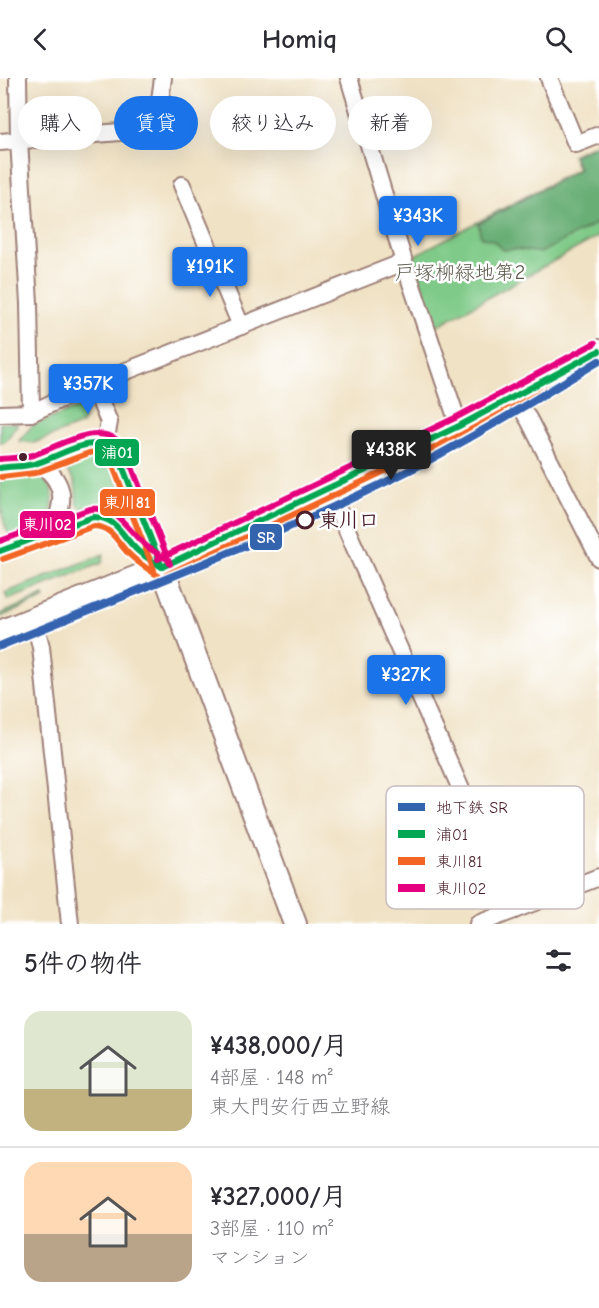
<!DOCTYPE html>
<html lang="ja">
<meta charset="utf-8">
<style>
body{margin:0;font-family:"Comic Neue","Klee One",sans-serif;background:#f7f7f7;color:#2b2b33;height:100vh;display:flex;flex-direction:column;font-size:22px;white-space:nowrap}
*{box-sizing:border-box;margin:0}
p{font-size:20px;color:#7c7c81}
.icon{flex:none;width:33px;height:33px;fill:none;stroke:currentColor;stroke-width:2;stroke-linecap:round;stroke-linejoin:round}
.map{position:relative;height:846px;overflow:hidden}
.details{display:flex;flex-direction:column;background:#fff;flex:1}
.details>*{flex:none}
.guide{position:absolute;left:18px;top:18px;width:564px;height:54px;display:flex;gap:12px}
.price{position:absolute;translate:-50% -51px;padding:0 14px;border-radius:6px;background:#1a73e8;color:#fff;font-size:20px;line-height:39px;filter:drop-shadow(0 2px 3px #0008)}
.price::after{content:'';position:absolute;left:50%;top:36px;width:18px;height:14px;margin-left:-9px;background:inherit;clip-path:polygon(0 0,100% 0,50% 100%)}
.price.on{background:#222;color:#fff}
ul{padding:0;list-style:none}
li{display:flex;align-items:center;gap:18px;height:150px;padding:0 24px}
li+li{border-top:2px solid #e1e1e2}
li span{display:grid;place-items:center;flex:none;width:168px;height:120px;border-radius:18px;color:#555}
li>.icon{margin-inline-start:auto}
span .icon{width:72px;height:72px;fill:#fffc;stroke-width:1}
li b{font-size:26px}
h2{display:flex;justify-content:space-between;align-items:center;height:72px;padding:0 24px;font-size:26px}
.chip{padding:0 21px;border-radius:27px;background:#fff;box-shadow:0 6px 24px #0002;font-size:21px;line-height:54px}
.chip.on{background:#1a73e8;color:#fff}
header{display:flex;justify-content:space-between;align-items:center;height:78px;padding:0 24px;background:#fff;font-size:27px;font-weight:700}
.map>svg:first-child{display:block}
</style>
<header><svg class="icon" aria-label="back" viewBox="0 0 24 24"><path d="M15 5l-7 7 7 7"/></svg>Homiq<svg class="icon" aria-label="search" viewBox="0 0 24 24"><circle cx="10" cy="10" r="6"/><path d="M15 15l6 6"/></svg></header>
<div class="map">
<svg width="599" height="846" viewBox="0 0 599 846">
<rect width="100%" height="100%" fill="#fff"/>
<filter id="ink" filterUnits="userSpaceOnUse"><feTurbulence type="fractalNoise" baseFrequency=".0167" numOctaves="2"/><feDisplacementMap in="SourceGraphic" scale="12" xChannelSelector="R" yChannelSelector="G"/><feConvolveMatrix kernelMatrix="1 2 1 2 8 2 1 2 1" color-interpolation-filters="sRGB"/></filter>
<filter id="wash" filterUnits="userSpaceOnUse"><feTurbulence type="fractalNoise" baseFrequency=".008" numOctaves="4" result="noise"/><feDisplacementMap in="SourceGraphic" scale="24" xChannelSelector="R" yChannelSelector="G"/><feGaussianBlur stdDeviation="1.35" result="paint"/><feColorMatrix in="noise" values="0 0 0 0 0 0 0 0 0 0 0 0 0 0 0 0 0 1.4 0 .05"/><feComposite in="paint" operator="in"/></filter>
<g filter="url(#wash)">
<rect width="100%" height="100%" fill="#f0e2c5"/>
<!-- green -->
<g fill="#7fca88" stroke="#64745a" stroke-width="1.5">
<path d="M599,65V158L435,249L413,178L578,91L572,77Z"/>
<path d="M84,327L86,329L82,346L34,365L19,363L32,348Z"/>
<path d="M0,345H17V347L5,364H0Z"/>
<path d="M92,376L103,380L110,386L136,449C132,446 131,442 127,438C115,424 98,425 83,431L77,427L75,404L66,391L71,383Z"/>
<path d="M37,398C46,402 50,405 52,415C58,444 32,449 11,459C0,445 0,418 0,400Z"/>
<path d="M104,476L102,485L8,522L5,515Z"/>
<path d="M44,518L45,520L0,539V536Z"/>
</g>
<!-- forest -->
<path fill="#67ae74" stroke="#586650" stroke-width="1.5" d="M599,66V144L540,175L517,171L502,172L494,163L481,159L478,146L579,91L573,77Z"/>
</g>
<g filter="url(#ink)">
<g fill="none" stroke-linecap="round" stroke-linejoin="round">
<defs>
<g id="street">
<path d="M18,0L19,62L29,225L31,335"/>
<path d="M349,0L404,184L459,348"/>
<path d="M549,0L576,66L599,57"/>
<path d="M0,64L156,51L163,0"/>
<path d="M182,107L241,248"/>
<path d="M93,306L109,344L105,365"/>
<path d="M514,318L529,342L599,480"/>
<path d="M0,336L31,335L93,306L404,184"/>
<path d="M39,385C67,405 66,426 50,454"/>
<path d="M0,390C12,388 26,389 37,385C60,379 94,353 116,372L139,427L162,489"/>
<path d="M329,411L514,832"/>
<path d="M0,473L93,439C116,438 121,454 134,469C141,477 153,483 162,489"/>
<path d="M34,540L41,569L70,846"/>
<path d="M478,846L599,799"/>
</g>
<g id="secondary">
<path d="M162,489L295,846"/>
<path d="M0,554L162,489L329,411L459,348L599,273"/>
</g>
</defs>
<!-- street casing -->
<use href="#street" stroke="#9d8078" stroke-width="20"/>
<!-- secondary casing -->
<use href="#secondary" stroke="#9d8078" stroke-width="26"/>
<!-- street -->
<use href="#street" stroke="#fff" stroke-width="16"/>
<!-- secondary -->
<use href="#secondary" stroke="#fff" stroke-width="22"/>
<defs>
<g id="bus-1">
<path d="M0,390C11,388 23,389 34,386C61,379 88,355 116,372L162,489"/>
<path d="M0,473L93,439C119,440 121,458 138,473C145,479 154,484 162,489"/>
<path d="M162,489L459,348L599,273"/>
</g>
<g id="bus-2">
<path d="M1,399L35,395L89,375L97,374L109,378L154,492"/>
<path d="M3,481L94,448C113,449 118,466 130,477C138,485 148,491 157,497"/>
<path d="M166,497L463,356L599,283"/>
</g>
<g id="bus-3">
<path d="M0,381C11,380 22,380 33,377C59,369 101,339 124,369L170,486"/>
<path d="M0,463L90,431C118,428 125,449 143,465C150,472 159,476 167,481"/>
<path d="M158,481L455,340L595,265"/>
</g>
</defs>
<!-- bus-1 casing -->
<use href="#bus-1" stroke="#fff" stroke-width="10"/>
<!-- bus-2 casing -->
<use href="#bus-2" stroke="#fff" stroke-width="10"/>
<!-- bus-3 casing -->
<use href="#bus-3" stroke="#fff" stroke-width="10"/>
<!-- bus-1 -->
<use href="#bus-1" stroke="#00a651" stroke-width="6"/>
<!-- bus-2 -->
<use href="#bus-2" stroke="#f26522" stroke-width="6"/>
<!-- bus-3 -->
<use href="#bus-3" stroke="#e5007d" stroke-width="6"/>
<defs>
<path id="metro-1" d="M0,568C138,512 277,459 410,392C474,359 537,321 599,283"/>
</defs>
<!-- metro-1 casing -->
<use href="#metro-1" stroke="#fff" stroke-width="12"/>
<!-- metro-1 -->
<use href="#metro-1" stroke="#3564af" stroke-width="8"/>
</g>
</g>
<!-- markers -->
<circle fill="#4a1f2b" stroke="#fff" stroke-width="2" cx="23" cy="379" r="5"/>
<circle fill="#fff" stroke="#4a1f2b" stroke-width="3" cx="305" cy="442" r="8"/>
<g text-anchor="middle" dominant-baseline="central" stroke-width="5" stroke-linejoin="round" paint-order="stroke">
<!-- park labels -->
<g font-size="20" fill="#5d5b4c" stroke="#fff">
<text x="460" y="194">戸塚柳緑地第2</text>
</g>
<!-- stop labels -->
<g font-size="20" font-weight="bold" fill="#4a1f2b" stroke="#fff" text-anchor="start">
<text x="319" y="442">東川口</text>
</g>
</g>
<!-- legend -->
<rect x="386" y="708" width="198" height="123" rx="9" fill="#fff" stroke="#c9bcbf" stroke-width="1.5"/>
<rect x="398" y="725" width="27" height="8" fill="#3564af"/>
<rect x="398" y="752" width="27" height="8" fill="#00a651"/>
<rect x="398" y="779" width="27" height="8" fill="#f26522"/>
<rect x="398" y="806" width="27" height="8" fill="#e5007d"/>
<g font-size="16" fill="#4a1f2b">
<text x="436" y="735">地下鉄 SR</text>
<text x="436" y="762">浦01</text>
<text x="436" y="789">東川81</text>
<text x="436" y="816">東川02</text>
</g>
<g stroke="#fff" stroke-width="2">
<rect x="94" y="360" width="46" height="29" rx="6" fill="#00a651"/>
<rect x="99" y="410" width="57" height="29" rx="6" fill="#f26522"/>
<rect x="19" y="432" width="57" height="29" rx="6" fill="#e5007d"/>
<rect x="249" y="445" width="34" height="28" rx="6" fill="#3564af"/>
</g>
<g font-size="16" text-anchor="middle" font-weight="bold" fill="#fff">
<text x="117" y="380">浦01</text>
<text x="127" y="430">東川81</text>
<text x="47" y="452">東川02</text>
<text x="266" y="465">SR</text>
</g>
</svg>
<b class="price" style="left:418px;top:169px">¥343K</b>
<b class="price" style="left:210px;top:220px">¥191K</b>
<b class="price" style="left:88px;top:337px">¥357K</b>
<b class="price on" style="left:391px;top:403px">¥438K</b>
<b class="price" style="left:406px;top:628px">¥327K</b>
<div class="guide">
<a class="chip">購入</a>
<a class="chip on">賃貸</a>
<a class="chip">絞り込み</a>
<a class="chip">新着</a>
</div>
</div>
<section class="details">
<h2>5件の物件<svg class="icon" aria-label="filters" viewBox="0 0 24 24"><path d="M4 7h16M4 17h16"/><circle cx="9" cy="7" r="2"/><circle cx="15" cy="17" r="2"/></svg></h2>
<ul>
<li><span style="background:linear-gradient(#dfe7d0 65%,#c2b280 0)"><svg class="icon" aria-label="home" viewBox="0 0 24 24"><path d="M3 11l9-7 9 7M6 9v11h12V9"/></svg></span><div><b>¥438,000/月</b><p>4部屋 · 148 m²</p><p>東大門安行西立野線</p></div></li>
<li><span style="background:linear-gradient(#ffd9b3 60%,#b9a48a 0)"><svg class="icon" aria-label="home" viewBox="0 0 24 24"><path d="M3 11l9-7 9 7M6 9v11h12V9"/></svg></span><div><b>¥327,000/月</b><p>3部屋 · 110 m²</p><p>マンション</p></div></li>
</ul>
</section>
